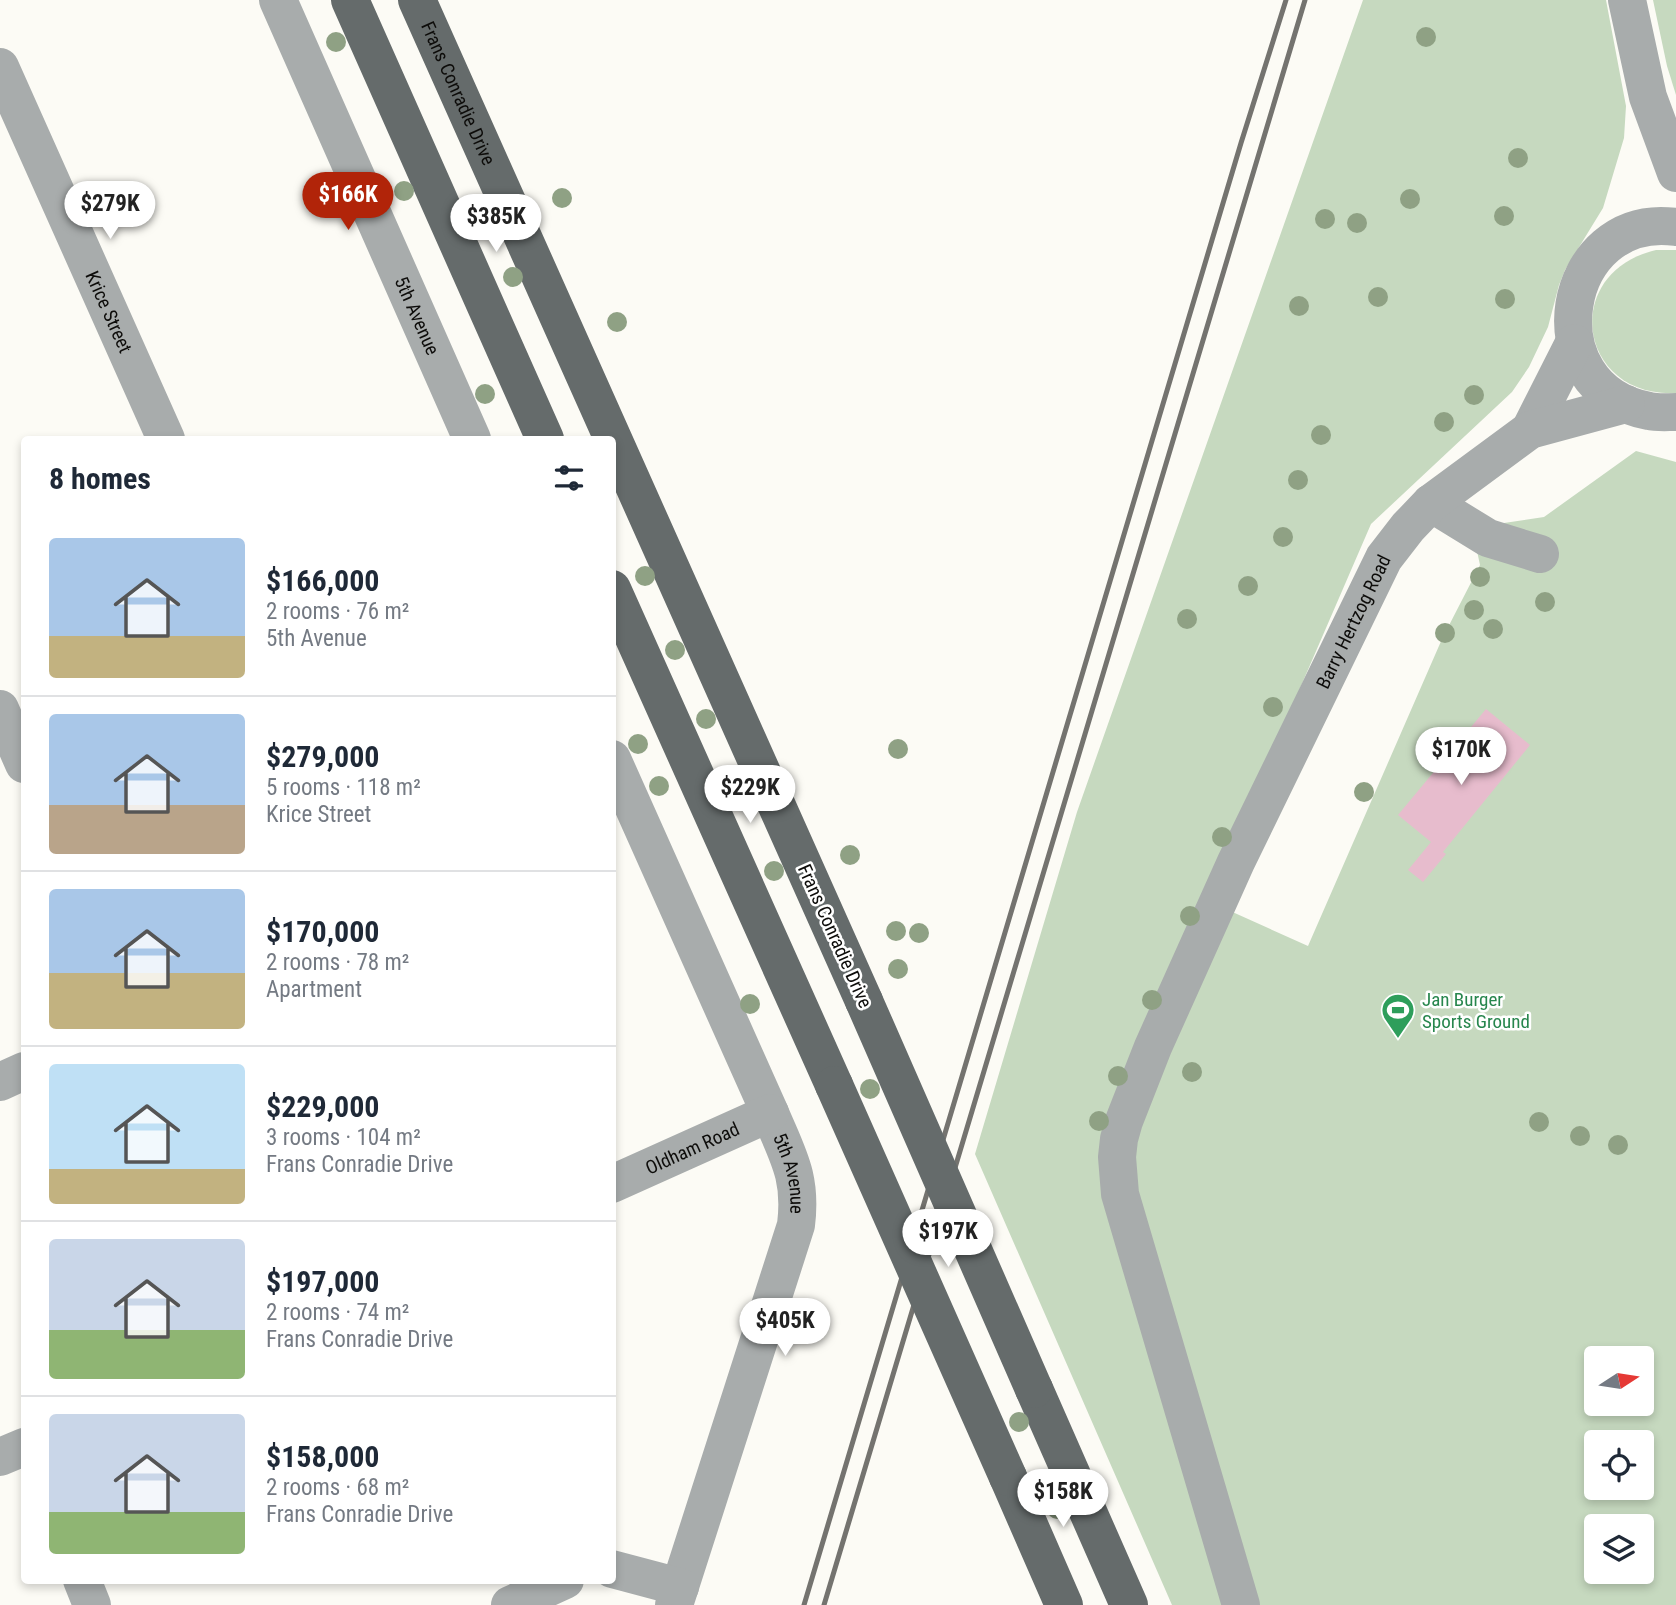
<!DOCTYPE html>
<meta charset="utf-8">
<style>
body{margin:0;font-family:"Roboto Condensed",sans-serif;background:#f2f2f3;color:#1f2937;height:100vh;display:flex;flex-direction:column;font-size:26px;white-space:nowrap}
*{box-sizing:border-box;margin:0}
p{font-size:23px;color:#747a83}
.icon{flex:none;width:38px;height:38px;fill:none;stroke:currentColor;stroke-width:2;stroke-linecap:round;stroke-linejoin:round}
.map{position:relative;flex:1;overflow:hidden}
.side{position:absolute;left:21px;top:436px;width:595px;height:1148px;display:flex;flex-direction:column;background:#fff;border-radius:7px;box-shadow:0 4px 10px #0003}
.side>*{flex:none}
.needle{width:46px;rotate:78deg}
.fabs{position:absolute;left:1584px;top:1346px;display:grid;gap:14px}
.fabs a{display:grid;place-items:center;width:70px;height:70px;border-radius:7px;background:#fff;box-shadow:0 4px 10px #0003;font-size:35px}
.price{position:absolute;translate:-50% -60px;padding:0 16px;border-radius:24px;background:#fff;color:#222;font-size:23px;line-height:46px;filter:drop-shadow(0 2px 4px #0008)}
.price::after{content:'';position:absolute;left:50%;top:42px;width:21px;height:16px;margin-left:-10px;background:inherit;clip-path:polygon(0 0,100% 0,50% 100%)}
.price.selected{background:#b12409;color:#fff}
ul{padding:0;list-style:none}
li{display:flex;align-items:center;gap:21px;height:175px;padding:0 28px}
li+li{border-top:2px solid #e0e1e3}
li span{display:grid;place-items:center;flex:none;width:196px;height:140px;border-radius:7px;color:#555}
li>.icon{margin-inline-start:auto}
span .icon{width:84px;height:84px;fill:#fffc;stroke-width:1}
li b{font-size:30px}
h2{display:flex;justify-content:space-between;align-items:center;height:84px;padding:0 28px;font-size:30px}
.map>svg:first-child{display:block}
</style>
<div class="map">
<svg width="1676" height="1605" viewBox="0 0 1676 1605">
<rect width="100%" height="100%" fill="#fcfbf5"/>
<!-- green -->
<g fill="#c6d9bf" fill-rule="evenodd">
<path d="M1363,0H1606L1626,106L1624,138L1603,208L1565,270L1559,285L1548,327L1529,367L1512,392L1371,524L1208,901L1308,946L1442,639L1480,565L1477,551L1504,523L1544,517L1636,451L1676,462V1605H1172L975,1154L1077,812ZM1596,1358H1642V1404H1596ZM1596,1442H1642V1488H1596ZM1596,1526H1642V1572H1596Z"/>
<path d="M1653,0H1676V95L1667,66Z"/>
<path d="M1656,250H1676V393C1578,398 1559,273 1656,250Z"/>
</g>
<!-- building -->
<path fill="#e7bccd" d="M1486,709L1530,745L1443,852L1446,854L1423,882L1408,870L1431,842L1398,815Z"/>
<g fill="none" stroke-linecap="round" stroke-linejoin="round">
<!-- minor -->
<g stroke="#a8acac" stroke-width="38">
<path id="s1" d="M278,0L472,439"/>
<path d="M1627,0L1648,97L1676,173"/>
<path id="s2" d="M0,67L166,439"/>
<path d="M1676,227C1560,211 1530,389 1649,411C1658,413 1667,412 1676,412"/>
<path d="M1530,430L1574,343"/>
<path d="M1431,503L1488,538L1540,554"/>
<path d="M0,709L24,764"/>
<path id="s3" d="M612,759L770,1113C788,1156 802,1177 796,1225L674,1605"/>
<path d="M0,1082L24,1071"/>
<path id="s4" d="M612,1184L770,1113"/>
<path d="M0,1457L24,1447"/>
<path d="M612,1569L680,1587"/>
<path d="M82,1580L92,1605"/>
<path d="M510,1605L565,1580"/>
<path id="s5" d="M1241,1605L1120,1194L1117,1157L1119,1139L1124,1121L1153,1047L1236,862L1384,558L1408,527L1431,503L1530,430L1626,404"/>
</g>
<!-- major -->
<g stroke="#656b6b" stroke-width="38">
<path d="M350,0L545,439"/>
<path id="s6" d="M417,0L864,1001"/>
<path d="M612,589L834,1085"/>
<path d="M1034,1389L1129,1605"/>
<path d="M1008,1477L1064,1605"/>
</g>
<!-- rail -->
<g stroke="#74736f" stroke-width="5">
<path d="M804,1605L1241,143L1286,0"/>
<path d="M824,1605L1305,0"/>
</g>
<!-- major-bridge -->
<g stroke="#656b6b" stroke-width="38">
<path d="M864,1001L1034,1389"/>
<path d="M834,1085L1008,1477"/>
</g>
</g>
<!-- trees -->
<g fill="#8fa184">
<circle cx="1426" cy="37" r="10"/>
<circle cx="336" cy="42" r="10"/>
<circle cx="1518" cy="158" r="10"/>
<circle cx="404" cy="191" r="10"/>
<circle cx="562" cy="198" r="10"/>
<circle cx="1410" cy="199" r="10"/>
<circle cx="481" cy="210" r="10"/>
<circle cx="1504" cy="216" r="10"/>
<circle cx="1325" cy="219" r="10"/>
<circle cx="1357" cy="223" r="10"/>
<circle cx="513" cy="277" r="10"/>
<circle cx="1378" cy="297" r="10"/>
<circle cx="1505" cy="299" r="10"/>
<circle cx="1299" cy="306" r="10"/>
<circle cx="617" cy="322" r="10"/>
<circle cx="485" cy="394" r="10"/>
<circle cx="1474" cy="395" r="10"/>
<circle cx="1444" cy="422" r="10"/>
<circle cx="1321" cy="435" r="10"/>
<circle cx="1298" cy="480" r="10"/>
<circle cx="1283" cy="537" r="10"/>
<circle cx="645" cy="576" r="10"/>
<circle cx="1480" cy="577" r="10"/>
<circle cx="1248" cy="586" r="10"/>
<circle cx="1545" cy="602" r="10"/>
<circle cx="1474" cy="610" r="10"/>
<circle cx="1187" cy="619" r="10"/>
<circle cx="1493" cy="629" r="10"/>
<circle cx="1445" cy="633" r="10"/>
<circle cx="675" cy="650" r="10"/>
<circle cx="1273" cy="707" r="10"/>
<circle cx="706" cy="719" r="10"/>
<circle cx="638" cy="744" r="10"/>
<circle cx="898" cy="749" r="10"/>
<circle cx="659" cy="786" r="10"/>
<circle cx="1364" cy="792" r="10"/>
<circle cx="742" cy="798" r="10"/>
<circle cx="1222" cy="837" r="10"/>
<circle cx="850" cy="855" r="10"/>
<circle cx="774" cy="871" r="10"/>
<circle cx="1190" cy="916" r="10"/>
<circle cx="896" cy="931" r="10"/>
<circle cx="919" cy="933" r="10"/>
<circle cx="898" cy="969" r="10"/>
<circle cx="1152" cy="1000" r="10"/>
<circle cx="750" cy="1004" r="10"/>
<circle cx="1192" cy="1072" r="10"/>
<circle cx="1118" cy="1076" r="10"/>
<circle cx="870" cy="1089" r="10"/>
<circle cx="1099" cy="1121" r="10"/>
<circle cx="1539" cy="1122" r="10"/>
<circle cx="1580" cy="1136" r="10"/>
<circle cx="1618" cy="1145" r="10"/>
<circle cx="1019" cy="1422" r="10"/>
<circle cx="1057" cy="1509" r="10"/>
</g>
<!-- icons -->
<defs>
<symbol id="stadium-pin" viewBox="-11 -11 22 30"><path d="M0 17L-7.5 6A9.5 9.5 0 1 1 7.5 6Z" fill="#2e9e5b" stroke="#fff"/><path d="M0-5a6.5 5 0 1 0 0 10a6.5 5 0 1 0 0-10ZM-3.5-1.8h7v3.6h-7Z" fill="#fff"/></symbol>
</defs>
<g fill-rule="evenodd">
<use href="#stadium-pin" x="1379" y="991" width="38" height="52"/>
</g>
<g text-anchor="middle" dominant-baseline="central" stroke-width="5" stroke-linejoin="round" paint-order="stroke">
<!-- street labels -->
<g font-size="19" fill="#0d0c0a" stroke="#fff">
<text stroke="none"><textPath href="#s6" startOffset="102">Frans Conradie Drive</textPath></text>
<text stroke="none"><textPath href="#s2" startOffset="268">Krice Street</textPath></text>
<text stroke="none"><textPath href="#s1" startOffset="345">5th Avenue</textPath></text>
<text stroke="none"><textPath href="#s5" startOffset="1052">Barry Hertzog Road</textPath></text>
<text transform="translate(835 936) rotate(66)">Frans Conradie Drive</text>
<text stroke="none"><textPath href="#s4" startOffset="88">Oldham Road</textPath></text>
<text stroke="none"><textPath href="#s3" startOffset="452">5th Avenue</textPath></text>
</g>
<!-- leisure labels -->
<g font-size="19" fill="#27864d" stroke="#fff" text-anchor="start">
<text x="1422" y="999">Jan Burger<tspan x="1422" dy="22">Sports Ground</tspan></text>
</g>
</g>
</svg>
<div class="fabs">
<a><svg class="needle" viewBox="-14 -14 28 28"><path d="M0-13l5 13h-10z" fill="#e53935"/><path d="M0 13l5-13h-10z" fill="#747a83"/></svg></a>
<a><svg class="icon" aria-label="locate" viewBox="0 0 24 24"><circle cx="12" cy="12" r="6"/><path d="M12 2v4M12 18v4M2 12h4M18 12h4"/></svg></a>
<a><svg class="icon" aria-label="layers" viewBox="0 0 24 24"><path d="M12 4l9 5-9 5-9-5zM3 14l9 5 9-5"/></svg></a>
</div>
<b class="price selected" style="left:348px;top:232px">$166K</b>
<b class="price" style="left:110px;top:241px">$279K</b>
<b class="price" style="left:496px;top:254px">$385K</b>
<b class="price" style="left:1461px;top:787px">$170K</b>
<b class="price" style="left:750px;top:825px">$229K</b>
<b class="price" style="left:948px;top:1269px">$197K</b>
<b class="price" style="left:785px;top:1358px">$405K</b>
<b class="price" style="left:1063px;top:1529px">$158K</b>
<section class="side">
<h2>8 homes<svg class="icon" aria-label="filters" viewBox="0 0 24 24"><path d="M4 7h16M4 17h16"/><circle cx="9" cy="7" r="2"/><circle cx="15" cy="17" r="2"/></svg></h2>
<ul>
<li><span style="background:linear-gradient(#a9c7e8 70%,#c2b280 0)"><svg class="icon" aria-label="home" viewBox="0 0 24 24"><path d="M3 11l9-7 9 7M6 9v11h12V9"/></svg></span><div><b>$166,000</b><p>2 rooms · 76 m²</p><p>5th Avenue</p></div></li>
<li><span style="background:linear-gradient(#a9c7e8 65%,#b9a48a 0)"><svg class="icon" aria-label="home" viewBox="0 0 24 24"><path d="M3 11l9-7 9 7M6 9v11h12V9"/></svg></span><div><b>$279,000</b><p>5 rooms · 118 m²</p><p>Krice Street</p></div></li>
<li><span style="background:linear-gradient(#a9c7e8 60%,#c2b280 0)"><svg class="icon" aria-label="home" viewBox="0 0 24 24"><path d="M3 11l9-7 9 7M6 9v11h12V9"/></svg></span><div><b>$170,000</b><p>2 rooms · 78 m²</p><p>Apartment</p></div></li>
<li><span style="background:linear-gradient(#bfe0f5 75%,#c2b280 0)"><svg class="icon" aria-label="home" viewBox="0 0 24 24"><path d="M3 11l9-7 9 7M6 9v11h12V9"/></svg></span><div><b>$229,000</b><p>3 rooms · 104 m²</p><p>Frans Conradie Drive</p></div></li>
<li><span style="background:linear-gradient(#c9d6e8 65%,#8fb573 0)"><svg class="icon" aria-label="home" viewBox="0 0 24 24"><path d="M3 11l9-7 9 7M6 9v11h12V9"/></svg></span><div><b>$197,000</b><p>2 rooms · 74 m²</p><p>Frans Conradie Drive</p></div></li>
<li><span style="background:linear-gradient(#c9d6e8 70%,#8fb573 0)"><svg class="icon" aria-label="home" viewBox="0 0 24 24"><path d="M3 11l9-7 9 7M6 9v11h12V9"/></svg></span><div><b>$158,000</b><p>2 rooms · 68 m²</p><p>Frans Conradie Drive</p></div></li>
</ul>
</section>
</div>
